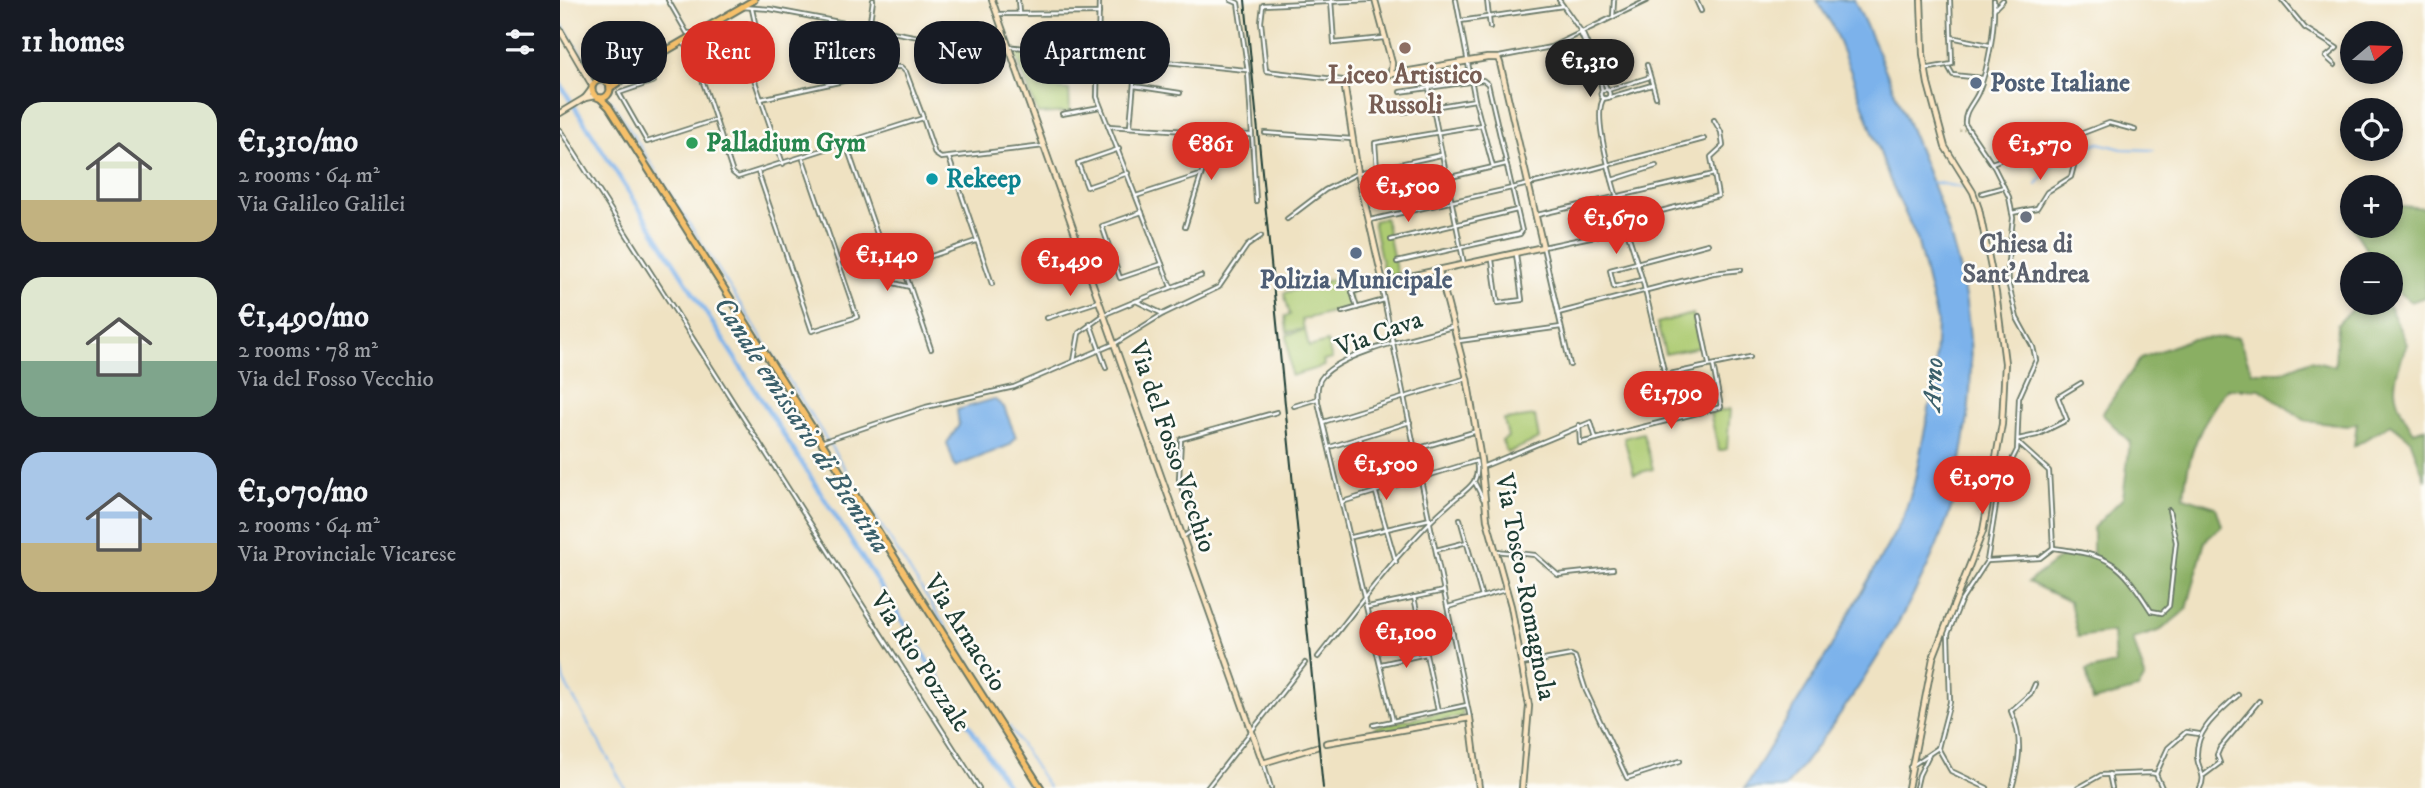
<!DOCTYPE html>
<meta charset="utf-8">
<style>
body{margin:0;font-family:"IM FELL DW Pica",serif;background:#20242c;color:#f1f3f6;height:100vh;display:flex;flex-direction:column;font-size:26px;white-space:nowrap}
*{box-sizing:border-box;margin:0}
p{font-size:23px;color:#9ea1a6}
.icon{flex:none;width:38px;height:38px;fill:none;stroke:currentColor;stroke-width:2;stroke-linecap:round;stroke-linejoin:round}
.map{position:relative;flex:1;overflow:hidden}
.sheet{display:flex;flex-direction:column;background:#171b24;width:560px}
.sheet>*{flex:none}
.hud{position:absolute;left:21px;top:21px;width:665px;height:63px;display:flex;gap:14px}
.needle{width:46px;rotate:71deg}
.controls{position:absolute;left:1780px;top:21px;display:grid;gap:14px}
.controls a{display:grid;place-items:center;width:63px;height:63px;border-radius:50%;background:#171b24;box-shadow:0 4px 10px #0003;font-size:35px}
.price{position:absolute;translate:-50% -60px;padding:0 16px;border-radius:24px;background:#d93025;color:#fff;font-size:23px;line-height:46px;filter:drop-shadow(0 2px 4px #0008)}
.price::after{content:'';position:absolute;left:50%;top:42px;width:21px;height:16px;margin-left:-10px;background:inherit;clip-path:polygon(0 0,100% 0,50% 100%)}
.price.current{background:#222;color:#fff}
ul{padding:0;list-style:none}
li{display:flex;align-items:center;gap:21px;height:175px;padding:0 21px}
li span{display:grid;place-items:center;flex:none;width:196px;height:140px;border-radius:21px;color:#555}
li>.icon{margin-inline-start:auto}
span .icon{width:84px;height:84px;fill:#fffc;stroke-width:1}
li b{font-size:30px}
h2{display:flex;justify-content:space-between;align-items:center;height:84px;padding:0 21px;font-size:30px}
.chip{padding:0 24px;border-radius:28px;background:#171b24;box-shadow:0 4px 10px #0003;font-size:24px;line-height:63px}
.chip.current{background:#d93025;color:#fff}
main{display:flex;flex:1;min-height:0}
.map>svg:first-child{display:block}
</style>
<main>
<section class="sheet">
<h2>11 homes<svg class="icon" aria-label="filters" viewBox="0 0 24 24"><path d="M4 7h16M4 17h16"/><circle cx="9" cy="7" r="2"/><circle cx="15" cy="17" r="2"/></svg></h2>
<ul>
<li><span style="background:linear-gradient(#dfe7d0 70%,#c2b280 0)"><svg class="icon" aria-label="home" viewBox="0 0 24 24"><path d="M3 11l9-7 9 7M6 9v11h12V9"/></svg></span><div><b>€1,310/mo</b><p>2 rooms · 64 m²</p><p>Via Galileo Galilei</p></div></li>
<li><span style="background:linear-gradient(#dfe7d0 60%,#7fa58c 0)"><svg class="icon" aria-label="home" viewBox="0 0 24 24"><path d="M3 11l9-7 9 7M6 9v11h12V9"/></svg></span><div><b>€1,490/mo</b><p>2 rooms · 78 m²</p><p>Via del Fosso Vecchio</p></div></li>
<li><span style="background:linear-gradient(#a9c7e8 65%,#c2b280 0)"><svg class="icon" aria-label="home" viewBox="0 0 24 24"><path d="M3 11l9-7 9 7M6 9v11h12V9"/></svg></span><div><b>€1,070/mo</b><p>2 rooms · 64 m²</p><p>Via Provinciale Vicarese</p></div></li>
</ul>
</section>
<div class="map">
<svg width="1865" height="788" viewBox="0 0 1865 788">
<rect width="100%" height="100%" fill="#fdfcf7"/>
<filter id="ink" filterUnits="userSpaceOnUse"><feTurbulence type="fractalNoise" baseFrequency=".0143" numOctaves="2"/><feDisplacementMap in="SourceGraphic" scale="14" xChannelSelector="R" yChannelSelector="G"/><feConvolveMatrix kernelMatrix="1 2 1 2 8 2 1 2 1" color-interpolation-filters="sRGB"/></filter>
<filter id="wash" filterUnits="userSpaceOnUse"><feTurbulence type="fractalNoise" baseFrequency=".00686" numOctaves="4" result="noise"/><feDisplacementMap in="SourceGraphic" scale="28" xChannelSelector="R" yChannelSelector="G"/><feGaussianBlur stdDeviation="1.57" result="paint"/><feColorMatrix in="noise" values="0 0 0 0 0 0 0 0 0 0 0 0 0 0 0 0 0 1.4 0 .05"/><feComposite in="paint" operator="in"/></filter>
<g filter="url(#wash)">
<rect width="100%" height="100%" fill="#efe2c2"/>
<!-- green -->
<g fill="#adcb72" stroke="#668453" stroke-width="2">
<path d="M497,34H535V52L496,49Z"/>
<path d="M454,52L476,56L474,80L479,87L509,90L510,112L478,114Z"/>
<path d="M825,218L837,275L828,277L824,273L813,221Z"/>
<path d="M784,276L793,306L742,320L744,329L727,332L725,316L730,315L724,293Z"/>
<path d="M1133,314L1140,347L1105,354L1097,323Z"/>
<path d="M745,330L749,347L767,342L772,359L763,361L764,366L731,376L727,335Z"/>
<path d="M1170,409L1167,449L1159,451L1150,413Z"/>
<path d="M975,416L979,439L947,453L942,441L948,437L944,420Z"/>
<path d="M1083,433L1093,469L1074,474L1064,438Z"/>
<path d="M902,708L903,716L816,733L815,727Z"/>
</g>
<!-- forest -->
<g fill="#8aaf64" stroke="#54764c" stroke-width="2">
<path d="M1792,196V226H1830L1831,205L1865,208V297L1851,302L1831,287L1830,264H1816L1786,217Z"/>
<path d="M1829,306L1847,344C1831,387 1829,393 1854,432L1865,428V480L1850,439L1831,424L1794,446L1797,423L1787,426L1746,421L1700,389H1667C1641,422 1627,454 1624,497L1656,507L1662,526L1645,541L1627,609L1601,630L1573,639L1585,677L1578,689L1533,701L1526,671L1555,664L1553,632L1518,637L1510,602L1468,582L1504,555L1533,556V528L1563,498L1570,442L1542,414L1581,358L1631,339L1678,337L1692,372H1722L1751,360L1775,366L1777,325L1792,309Z"/>
</g>
<!-- water -->
<g fill="#7cb2eb" stroke="#4e7890" stroke-width="2">
<path d="M1256,0H1294C1313,38 1328,77 1345,116C1395,236 1428,323 1402,454C1399,468 1399,483 1395,496C1365,595 1289,707 1225,788H1185L1268,652L1343,518L1354,484L1374,384L1377,321L1357,239L1330,180L1292,75L1272,25Z"/>
<path d="M434,399L444,407L456,437L450,445L395,467L387,443L399,425L397,410Z"/>
</g>
<g fill="none" stroke-linecap="round" stroke-linejoin="round">
<!-- stream -->
<g stroke="#7cb2eb" stroke-width="2">
<path d="M0,22L33,73"/>
<path d="M50,99L429,695"/>
<path d="M1372,182L1405,188"/>
<path d="M1477,185C1496,152 1508,156 1539,143L1562,149L1594,150"/>
<path d="M0,665L4,681L65,788"/>
<path d="M449,726L489,788"/>
</g>
<!-- canal -->
<path stroke="#7cb2eb" stroke-width="4.5" d="M0,84L449,788"/>
</g>
</g>
<g filter="url(#ink)">
<g fill="none" stroke-linecap="round" stroke-linejoin="round">
<!-- street-tunnel -->
<path stroke="#c5c1a6" stroke-width="2.5" stroke-dasharray="2.5 1.5" stroke-linecap="butt" d="M1399,131L1405,130"/>
<defs>
<g id="street">
<path d="M108,0L127,33H132"/>
<path d="M458,0L459,14"/>
<path d="M539,0L537,97L611,287"/>
<path d="M671,0L678,3L688,72L696,201"/>
<path d="M771,0L774,43L824,38"/>
<path d="M896,0L915,100L933,167"/>
<path d="M927,0L930,27"/>
<path d="M999,0L1023,34L1047,89"/>
<path d="M1136,0L1141,11"/>
<path d="M1722,0L1745,28L1777,48L1766,57L1775,65"/>
<path d="M182,7L210,9L364,38L686,70"/>
<path d="M192,9L199,41L185,52L223,164"/>
<path d="M1434,9L1443,0"/>
<path d="M437,14L539,13"/>
<path d="M1053,17L1054,0"/>
<path d="M900,21L1003,6"/>
<path d="M309,28L313,0"/>
<path d="M1020,32L1040,79L1042,91"/>
<path d="M136,35L138,65"/>
<path d="M1391,37L1429,45"/>
<path d="M123,43C137,51 165,152 173,173L178,177L363,118L375,154L381,158L484,146"/>
<path d="M939,57L991,47L1088,0"/>
<path d="M91,63L94,81L59,93L87,142L155,120"/>
<path d="M1087,65L1096,97"/>
<path d="M326,67L329,32"/>
<path d="M865,68L904,264"/>
<path d="M1389,68L1393,75L1422,78"/>
<path d="M1364,69L1392,64L1390,0"/>
<path d="M783,80L706,71L701,22L703,5L810,0"/>
<path d="M574,86L620,93"/>
<circle cx="1045" cy="94" r="4.5"/>
<path d="M1048,90L1090,77"/>
<path d="M1044,98C1026,120 1075,251 1083,282C1094,327 1105,372 1114,418"/>
<path d="M1047,98L1092,85"/>
<path d="M201,99L288,80L305,66L341,67L346,72L363,117"/>
<path d="M843,112L915,100"/>
<path d="M502,114L540,107"/>
<path d="M548,126L690,135"/>
<path d="M570,126L576,60"/>
<path d="M0,130L419,788"/>
<path d="M705,133L792,139"/>
<path d="M286,144L334,283L350,287"/>
<path d="M559,149L518,163L527,187L568,173"/>
<path d="M389,158L432,284"/>
<path d="M1432,163L1442,159H1465L1475,145L1502,141L1549,123L1575,130"/>
<path d="M817,169L815,143L922,125"/>
<path d="M198,172L252,331L297,317L243,159"/>
<path d="M1052,180L1096,166"/>
<path d="M822,193L946,164"/>
<path d="M1422,193L1444,187"/>
<path d="M576,196L640,175"/>
<path d="M582,212L542,226L560,278L602,264"/>
<path d="M1452,213L1477,208L1487,192L1511,177L1517,154L1504,142"/>
<path d="M977,215L1154,174"/>
<path d="M727,219L765,190L798,173L881,155"/>
<path d="M810,220L1014,174L1144,139"/>
<path d="M1063,221L1158,196L1151,157L1163,146L1161,132L1154,120"/>
<path d="M625,227L650,147L651,133"/>
<path d="M831,240L957,210"/>
<path d="M932,260L938,303L962,300L956,254"/>
<path d="M278,261L322,247"/>
<path d="M837,262L960,234L962,231L928,84L923,80L840,92"/>
<path d="M343,266L371,349"/>
<path d="M330,270L416,241"/>
<path d="M820,280L910,718"/>
<path d="M1081,280L1054,287L1050,270L1148,244"/>
<path d="M576,301L641,276"/>
<path d="M797,308L792,292L820,284"/>
<path d="M782,312L824,300"/>
<path d="M998,313L1153,273L1181,270"/>
<path d="M1139,316L1149,364"/>
<path d="M487,318L540,301"/>
<path d="M530,323L546,368"/>
<path d="M899,341L1001,327"/>
<path d="M514,361L519,333L545,314L576,301L603,314"/>
<path d="M1010,365L983,247L1064,230"/>
<path d="M1105,375L1190,357"/>
<path d="M734,406L757,399"/>
<path d="M763,422L907,378"/>
<path d="M1019,425L1020,443L1161,407L1153,365"/>
<path d="M800,438L836,562"/>
<path d="M1458,439L1477,435L1507,420L1498,397L1521,383"/>
<path d="M261,442L366,407L454,387L556,343L603,314L659,287L687,246L701,236"/>
<path d="M770,447L850,422"/>
<path d="M856,449L917,431"/>
<path d="M922,467L1031,422L1036,439"/>
<path d="M915,483L923,499"/>
<path d="M782,502L916,461"/>
<path d="M900,519L922,597"/>
<path d="M623,537L630,532L633,523L619,479L621,439L717,412"/>
<path d="M792,537L870,519"/>
<path d="M1493,548C1552,556 1559,561 1591,611L1602,613L1609,606L1616,542L1609,510"/>
<path d="M876,550L907,542"/>
<path d="M936,551L975,555L998,575L1053,569"/>
<path d="M1427,561L1480,558L1493,548L1489,471L1458,443"/>
<path d="M854,597L878,711"/>
<path d="M808,607L884,591"/>
<path d="M888,607L945,590"/>
<path d="M863,639L893,634"/>
<path d="M758,657C801,603 843,543 895,499C909,488 921,481 916,461"/>
<path d="M821,664L866,654"/>
<path d="M962,664L1011,655L1015,657L1026,691L1067,778L1120,761"/>
<path d="M833,721L758,402C757,394 757,382 763,376C783,352 861,336 892,327"/>
<path d="M814,725L907,705"/>
<path d="M704,764L711,788"/>
<path d="M1350,767L1378,748"/>
<path d="M1549,774L1552,788"/>
<path d="M1596,774L1608,748L1626,732L1639,734"/>
<path d="M1644,775L1660,763L1657,755L1660,748L1699,701"/>
<path d="M647,788L745,663"/>
<path d="M1356,788L1359,775L1369,755"/>
<path d="M1427,788L1391,771L1378,748L1390,702L1388,634L1401,601L1427,561L1439,486L1457,450L1459,398L1476,360L1473,347L1457,318L1449,286L1448,262L1453,218L1449,197L1434,167L1405,124C1404,111 1413,104 1418,93C1429,67 1435,28 1434,0"/>
<path d="M1452,788C1460,760 1463,738 1451,711L1471,693L1475,684"/>
<path d="M1518,788L1541,775L1591,773L1596,774L1602,788"/>
<path d="M1640,788C1647,775 1638,770 1637,757C1635,729 1660,712 1678,695"/>
</g>
<g id="secondary">
<path d="M432,0L703,763L756,747"/>
<path d="M815,0L832,63L831,73"/>
<path d="M0,30L32,85"/>
<path d="M927,58H938L940,63L983,247L823,282L798,173L784,82Z"/>
<path d="M25,98L35,96"/>
<path d="M0,113L25,98L31,90"/>
<path d="M879,271L907,378L921,460L927,520L951,606L969,706L962,788"/>
<path d="M766,743L910,718L919,788"/>
<path d="M1348,788L1373,658L1423,531L1442,424L1445,363L1436,293L1419,209L1413,192L1385,147L1368,84L1363,54L1361,0"/>
</g>
<g id="primary">
<circle cx="41" cy="89" r="9"/>
<path d="M44,80L80,66L194,0"/>
<path d="M50,88L68,76"/>
<path d="M40,98L49,107L481,788"/>
</g>
</defs>
<!-- street casing -->
<use href="#street" stroke="#687766" stroke-width="6"/>
<!-- secondary casing -->
<use href="#secondary" stroke="#687766" stroke-width="8"/>
<!-- primary casing -->
<use href="#primary" stroke="#687766" stroke-width="9"/>
<!-- street -->
<use href="#street" stroke="#fff" stroke-width="2.5"/>
<!-- secondary -->
<use href="#secondary" stroke="#fbe6c4" stroke-width="4.5"/>
<!-- primary -->
<use href="#primary" stroke="#f6c06b" stroke-width="5"/>
<!-- rail -->
<path stroke="#1f3d34" stroke-width="2" d="M685,0L763,788"/>
</g>
</g>
<!-- markers -->
<circle fill="#8d6e63" stroke="#fdfcf7" stroke-width="2.5" cx="845" cy="48" r="7"/>
<g fill="#5c6f8a" stroke="#fdfcf7" stroke-width="2.5">
<circle cx="1416" cy="83" r="7"/>
<circle cx="796" cy="253" r="7"/>
</g>
<circle fill="#2e9e5b" stroke="#fdfcf7" stroke-width="2.5" cx="132" cy="143" r="7"/>
<circle fill="#0f9aa8" stroke="#fdfcf7" stroke-width="2.5" cx="372" cy="179" r="7"/>
<circle fill="#6b7280" stroke="#fdfcf7" stroke-width="2.5" cx="1466" cy="217" r="7"/>
<g text-anchor="middle" dominant-baseline="central" stroke-width="5" stroke-linejoin="round" paint-order="stroke">
<!-- education labels -->
<g font-size="26" font-weight="bold" fill="#785e54" stroke="#fdfcf7">
<text x="845" y="75">Liceo Artistico<tspan x="845" dy="30">Russoli</tspan></text>
</g>
<!-- service labels -->
<g font-size="26" font-weight="bold" fill="#4e5e75" stroke="#fdfcf7" text-anchor="start">
<text x="1430" y="83">Poste Italiane</text>
<text x="796" y="280" text-anchor="middle">Polizia Municipale</text>
</g>
<!-- leisure labels -->
<g font-size="26" font-weight="bold" fill="#27864d" stroke="#fdfcf7" text-anchor="start">
<text x="146" y="143">Palladium Gym</text>
</g>
<!-- culture labels -->
<g font-size="26" font-weight="bold" fill="#0d838f" stroke="#fdfcf7" text-anchor="start">
<text x="386" y="179">Rekeep</text>
</g>
<!-- worship labels -->
<g font-size="26" font-weight="bold" fill="#5b616d" stroke="#fdfcf7">
<text x="1466" y="244">Chiesa di<tspan x="1466" dy="30">Sant'Andrea</tspan></text>
</g>
<!-- street labels -->
<g font-size="26" fill="#1f3d34" stroke="#fdfcf7">
<text transform="translate(819 334) rotate(-20)">Via Cava</text>
<text transform="translate(612 447) rotate(71)">Via del Fosso Vecchio</text>
<text transform="translate(965 587) rotate(79)">Via Tosco-Romagnola</text>
<text transform="translate(405 633) rotate(58)">Via Arnaccio</text>
<text transform="translate(360 662) rotate(57)">Via Rio Pozzale</text>
</g>
<!-- water labels -->
<g font-size="28" font-style="italic" fill="#3b606b" stroke="#fdfcf7">
<text transform="translate(1373 384) rotate(-87)">Arno</text>
<text transform="translate(242 425) rotate(57)">Canale emissario di Bientina</text>
</g>
</g>
</svg>
<div class="controls">
<a><svg class="needle" viewBox="-14 -14 28 28"><path d="M0-13l5 13h-10z" fill="#e53935"/><path d="M0 13l5-13h-10z" fill="#9ea1a6"/></svg></a>
<a><svg class="icon" aria-label="locate" viewBox="0 0 24 24"><circle cx="12" cy="12" r="6"/><path d="M12 2v4M12 18v4M2 12h4M18 12h4"/></svg></a>
<a>+</a>
<a>−</a>
</div>
<b class="price current" style="left:1030px;top:99px">€1,310</b>
<b class="price" style="left:651px;top:182px">€861</b>
<b class="price" style="left:1480px;top:182px">€1,570</b>
<b class="price" style="left:848px;top:224px">€1,500</b>
<b class="price" style="left:1056px;top:256px">€1,670</b>
<b class="price" style="left:327px;top:293px">€1,140</b>
<b class="price" style="left:510px;top:298px">€1,490</b>
<b class="price" style="left:1111px;top:431px">€1,790</b>
<b class="price" style="left:826px;top:502px">€1,500</b>
<b class="price" style="left:1422px;top:516px">€1,070</b>
<b class="price" style="left:846px;top:670px">€1,100</b>
<div class="hud">
<a class="chip">Buy</a>
<a class="chip current">Rent</a>
<a class="chip">Filters</a>
<a class="chip">New</a>
<a class="chip">Apartment</a>
</div>
</div>
</main>
